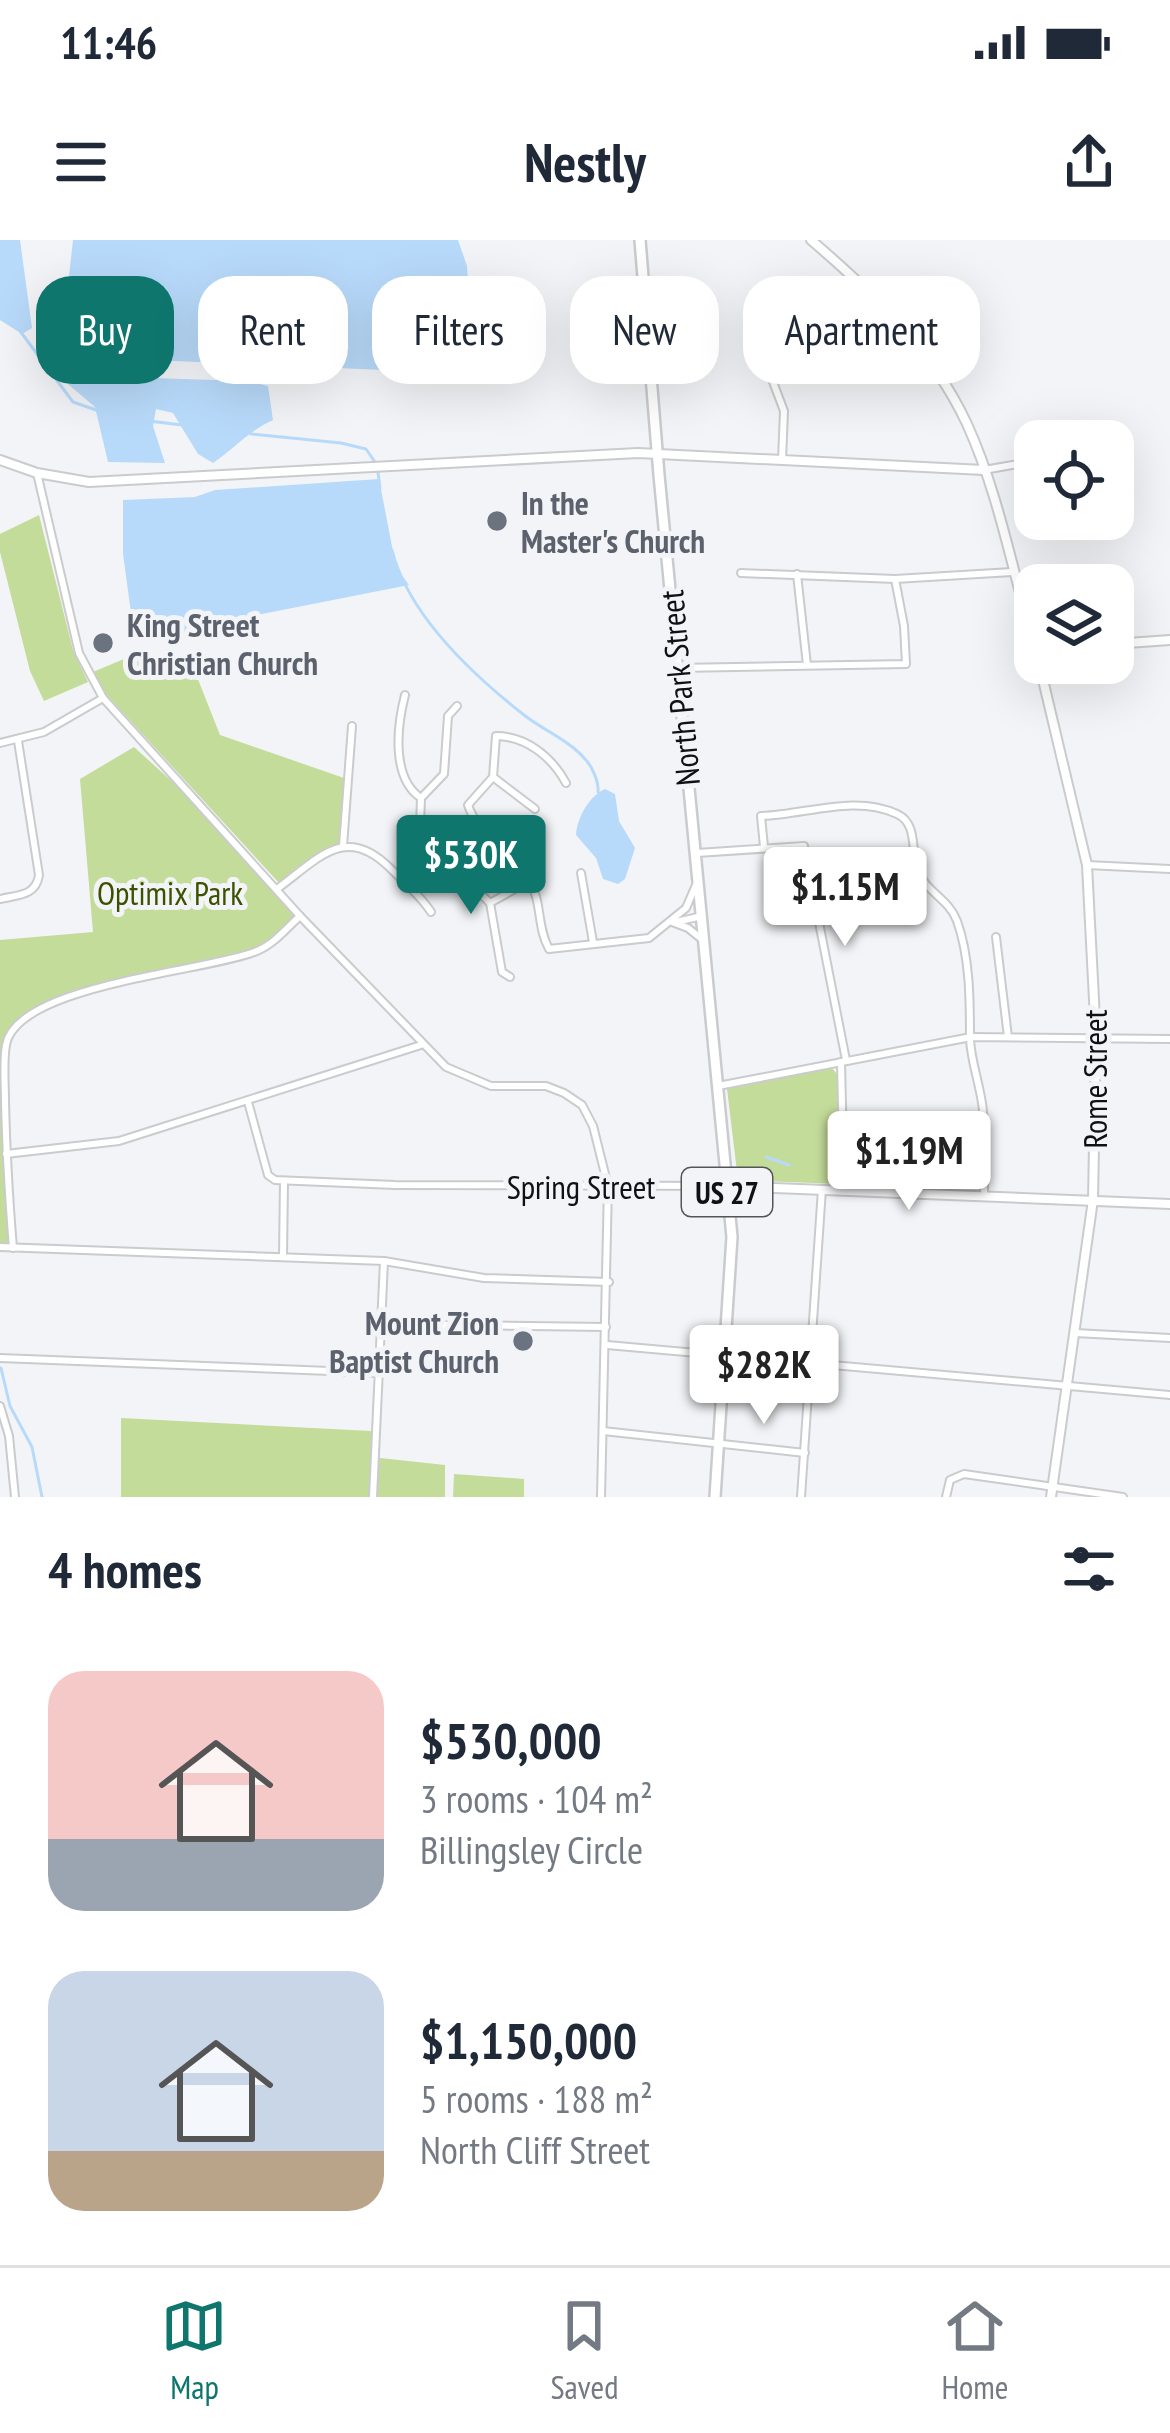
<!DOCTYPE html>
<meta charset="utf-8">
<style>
body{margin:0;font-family:"PT Sans Narrow",sans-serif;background:#f2f2f3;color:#1f2937;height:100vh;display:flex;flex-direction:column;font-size:45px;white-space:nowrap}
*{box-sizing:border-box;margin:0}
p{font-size:39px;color:#747a83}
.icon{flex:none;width:66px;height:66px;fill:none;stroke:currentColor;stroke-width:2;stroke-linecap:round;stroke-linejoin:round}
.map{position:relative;height:1257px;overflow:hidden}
.side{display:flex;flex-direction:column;background:#fff;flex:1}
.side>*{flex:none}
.guide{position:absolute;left:36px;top:36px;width:1098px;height:108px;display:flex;gap:24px}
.buttons{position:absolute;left:1014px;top:180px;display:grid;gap:24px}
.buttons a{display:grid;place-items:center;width:120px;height:120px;border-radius:24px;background:#fff;box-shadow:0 12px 48px #0002;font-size:60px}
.price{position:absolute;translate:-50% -102px;padding:0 27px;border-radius:12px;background:#fff;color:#222;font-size:39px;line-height:78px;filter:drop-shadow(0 3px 6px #0008)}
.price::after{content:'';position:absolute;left:50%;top:72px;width:36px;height:27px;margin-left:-18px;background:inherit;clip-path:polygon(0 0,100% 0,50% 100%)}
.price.current{background:#0f766e;color:#fff}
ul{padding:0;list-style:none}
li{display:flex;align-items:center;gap:36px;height:300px;padding:0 48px}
li span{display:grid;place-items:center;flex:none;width:336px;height:240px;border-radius:36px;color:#555}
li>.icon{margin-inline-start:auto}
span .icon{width:144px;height:144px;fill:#fffc;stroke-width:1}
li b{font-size:51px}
h2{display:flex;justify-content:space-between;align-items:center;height:144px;padding:0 48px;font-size:51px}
.tag{padding:0 42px;border-radius:36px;background:#fff;box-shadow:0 12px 48px #0002;font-size:42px;line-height:108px}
.tag.current{background:#0f766e;color:#fff}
.status{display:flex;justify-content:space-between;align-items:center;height:84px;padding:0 60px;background:#fff;direction:ltr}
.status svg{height:33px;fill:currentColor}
header{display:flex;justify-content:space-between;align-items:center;height:156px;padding:0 48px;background:#fff;font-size:54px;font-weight:700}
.dock{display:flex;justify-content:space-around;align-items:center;height:168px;border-top:3px solid #e0e1e3;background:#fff;font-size:33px;color:#747a83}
.dock a{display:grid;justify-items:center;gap:6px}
.dock .current{color:#0f766e}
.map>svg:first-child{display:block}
</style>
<div class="status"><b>11:46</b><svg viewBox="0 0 49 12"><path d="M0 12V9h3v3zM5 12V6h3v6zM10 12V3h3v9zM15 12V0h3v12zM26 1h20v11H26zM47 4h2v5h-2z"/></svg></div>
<header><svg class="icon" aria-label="menu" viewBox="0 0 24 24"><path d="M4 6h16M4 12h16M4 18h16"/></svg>Nestly<svg class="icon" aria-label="share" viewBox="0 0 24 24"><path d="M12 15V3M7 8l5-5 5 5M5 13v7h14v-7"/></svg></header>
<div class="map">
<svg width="1170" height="1257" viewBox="0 0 1170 1257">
<rect width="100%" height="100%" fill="#f3f4f7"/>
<!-- green -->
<g fill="#c4dc9a">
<path d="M39,275L73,410L88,442L44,461L30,431L0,312V294Z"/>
<path d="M143,411L156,415L188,414L220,495L344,538L340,603L280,644L103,451L93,432Z"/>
<path d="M134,507L209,575L300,676L256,711L72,756L27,776L6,802L13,1008L0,1007V700L93,692L80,539Z"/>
<path d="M831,827L837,834L839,944L738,940L727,849Z"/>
<path d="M121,1178L371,1191V1217L445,1225V1257H121Z"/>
<path d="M454,1234L524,1239V1257H453Z"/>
</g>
<!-- water -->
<g fill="#b8dafa">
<path d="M0,0H20L32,88L22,94L0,80Z"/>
<path d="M73,0H458L467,26L469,56L460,82L426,119L384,130L105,118L88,114L72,98L68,45Z"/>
<path d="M81,131L119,137L247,141L268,146L273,180C250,190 234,209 213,223L198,214L173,173L156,169L153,186L165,223L108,222L95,167L62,139L66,134Z"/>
<path d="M379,239L396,327L409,345L257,375L193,396L159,398L142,392L131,373L123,314V260L195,257L215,250Z"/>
<path d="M605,549L615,554L619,581L635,608L625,639L618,644L603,639L596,618L576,595C577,578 589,556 605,549Z"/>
</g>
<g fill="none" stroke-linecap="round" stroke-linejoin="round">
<!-- stream -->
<g stroke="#b8dafa" stroke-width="3">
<path d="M20,91L73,162L99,171"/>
<path d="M149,181L182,185"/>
<path d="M251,194L341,203L366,209L377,225L380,248"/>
<path d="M392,310C408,374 473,435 524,475C543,490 570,501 585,519C592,526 599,542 598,552"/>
<path d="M766,917L789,925"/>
<path d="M1,1128L10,1166L32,1207L42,1257"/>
</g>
<defs>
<g id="street">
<path d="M767,126L784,171L782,220"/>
<path d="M984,230L1035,221"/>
<path d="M37,233L79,413L103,458L300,676L446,827L491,846H546L564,853L582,865L593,886L608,946L601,1257"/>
<path d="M741,333L895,339L1012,332"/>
<path d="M797,334L807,425"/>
<path d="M678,428L906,424L904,386L895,339"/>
<path d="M405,455C397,486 391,538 421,558"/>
<path d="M457,466L448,476L444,534L421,558L420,586L448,622L490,663"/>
<path d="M0,503L44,492L103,458"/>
<path d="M493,537L535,569"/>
<path d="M566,543C552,517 526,496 496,496L493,537L468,565C478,596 514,614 530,642C542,662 537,688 549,709L649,698L686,668L696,645"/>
<path d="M343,606L352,486"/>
<path d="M764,607L761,576C805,575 855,554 897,574C919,584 910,612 918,631C926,652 949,659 957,681C970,717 970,761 970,799C971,823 981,847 983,871C986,898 984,926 984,954"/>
<path d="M697,613L804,606L846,820"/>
<path d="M1087,625L1170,629"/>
<path d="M581,633L593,702"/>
<path d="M277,649C319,618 346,583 391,629C405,643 420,655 431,672"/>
<path d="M0,659C18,655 36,656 39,635L18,501"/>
<path d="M672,682L688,688L704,701"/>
<path d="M676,682L702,676"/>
<path d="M996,697L1008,797"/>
<path d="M510,737L502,732L490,663L529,641"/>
<path d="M841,822L844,950"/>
<path d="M718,846L971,797L1170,799"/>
<path d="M248,862L268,935L275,940L395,945L727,946"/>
<path d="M6,914L119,901L421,805"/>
<path d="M0,1007L384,1021L484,1038L609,1042"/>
<path d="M13,1008C9,959 6,910 5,860C5,843 3,822 6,805C17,744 206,732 257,711C274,704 287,688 300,676"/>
<path d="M283,1016L284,941"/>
<path d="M383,1084L606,1087"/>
<path d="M1075,1093L1170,1098"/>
<path d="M607,1105L1170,1155"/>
<path d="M0,1118L380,1133"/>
<path d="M0,1166L9,1196L15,1257"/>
<path d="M603,1191L805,1213"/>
<path d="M373,1257L384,1021"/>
<path d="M801,1257L822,949"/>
<path d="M946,1257L950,1240L964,1234L1123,1257"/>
</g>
<g id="secondary">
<path d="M811,0C873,53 932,109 967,184C999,254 1013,334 1035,408"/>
<path d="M0,220L37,233L89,242L638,213L984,230"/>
<path d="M1113,404L1170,400"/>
<path d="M1039,423L1087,625L1096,798L1093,960L1051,1257"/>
<path d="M727,946L1170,964"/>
</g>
<path id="primary" d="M640,0L659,235L732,997L715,1257"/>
</defs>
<!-- street casing -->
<use href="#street" stroke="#cacbce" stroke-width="10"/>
<!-- secondary casing -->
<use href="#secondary" stroke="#cacbce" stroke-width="12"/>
<!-- primary casing -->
<use href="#primary" stroke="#cacbce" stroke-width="14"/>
<!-- street -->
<use href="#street" stroke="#fff" stroke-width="6"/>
<!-- secondary -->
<use href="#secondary" stroke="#fff" stroke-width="8"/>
<!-- primary -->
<use href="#primary" stroke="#fff" stroke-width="9"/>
</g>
<!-- markers -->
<g fill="#6b7280" stroke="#f3f4f7" stroke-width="4.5">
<circle cx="497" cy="281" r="12"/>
<circle cx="103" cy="403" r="12"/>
<circle cx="523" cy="1101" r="12"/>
</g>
<g text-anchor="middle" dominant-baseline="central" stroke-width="10" stroke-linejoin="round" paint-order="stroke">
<!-- shield labels -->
<rect fill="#f3f4f7" stroke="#545557" stroke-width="3" x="682" y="928" width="90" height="48" rx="9"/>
<g font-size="30" font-weight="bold" fill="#101112">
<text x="727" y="952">US 27</text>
</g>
<!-- worship labels -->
<g font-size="33" font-weight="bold" fill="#5b616d" stroke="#f3f4f7" text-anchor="start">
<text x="521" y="262">In the<tspan x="521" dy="38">Master's Church</tspan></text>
<text x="127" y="384">King Street<tspan x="127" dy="38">Christian Church</tspan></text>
<text x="499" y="1082" text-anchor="end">Mount Zion<tspan x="499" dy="38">Baptist Church</tspan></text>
</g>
<!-- street labels -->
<g font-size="33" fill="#101112" stroke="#f3f4f7">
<text transform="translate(679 448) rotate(-95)">North Park Street</text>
<text transform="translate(1094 839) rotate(-90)">Rome Street</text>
<text x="581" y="946">Spring Street</text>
</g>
<!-- park labels -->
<g font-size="33" fill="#3d5201" stroke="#f3f4f7">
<text x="170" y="652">Optimix Park</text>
</g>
</g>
</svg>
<div class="buttons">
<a><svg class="icon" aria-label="locate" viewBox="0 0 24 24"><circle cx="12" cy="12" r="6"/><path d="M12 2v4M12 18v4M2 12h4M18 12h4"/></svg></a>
<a><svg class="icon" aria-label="layers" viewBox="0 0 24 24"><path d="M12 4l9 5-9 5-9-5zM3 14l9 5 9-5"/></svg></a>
</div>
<b class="price current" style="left:471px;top:677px">$530K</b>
<b class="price" style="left:845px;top:709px">$1.15M</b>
<b class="price" style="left:909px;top:973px">$1.19M</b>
<b class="price" style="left:764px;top:1187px">$282K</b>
<div class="guide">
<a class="tag current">Buy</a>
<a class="tag">Rent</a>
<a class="tag">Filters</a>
<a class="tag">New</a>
<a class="tag">Apartment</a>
</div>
</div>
<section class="side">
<h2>4 homes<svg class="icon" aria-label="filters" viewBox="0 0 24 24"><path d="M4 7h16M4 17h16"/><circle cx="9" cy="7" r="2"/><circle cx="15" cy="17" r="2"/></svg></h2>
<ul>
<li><span style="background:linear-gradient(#f6c9c9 70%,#9aa5b1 0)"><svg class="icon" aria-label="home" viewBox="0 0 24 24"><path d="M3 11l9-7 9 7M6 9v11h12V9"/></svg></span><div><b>$530,000</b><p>3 rooms · 104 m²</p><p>Billingsley Circle</p></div></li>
<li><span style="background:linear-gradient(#c9d6e8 75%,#b9a48a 0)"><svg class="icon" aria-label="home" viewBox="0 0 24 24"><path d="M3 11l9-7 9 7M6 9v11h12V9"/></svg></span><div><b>$1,150,000</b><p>5 rooms · 188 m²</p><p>North Cliff Street</p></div></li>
</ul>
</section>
<nav class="dock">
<a class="current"><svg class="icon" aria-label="map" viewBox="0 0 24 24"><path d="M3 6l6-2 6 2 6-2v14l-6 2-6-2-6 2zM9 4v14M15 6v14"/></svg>Map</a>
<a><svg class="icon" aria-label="saved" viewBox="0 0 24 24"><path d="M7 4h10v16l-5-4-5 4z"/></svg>Saved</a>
<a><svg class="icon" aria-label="home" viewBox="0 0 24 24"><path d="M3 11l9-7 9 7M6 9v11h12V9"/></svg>Home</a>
</nav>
